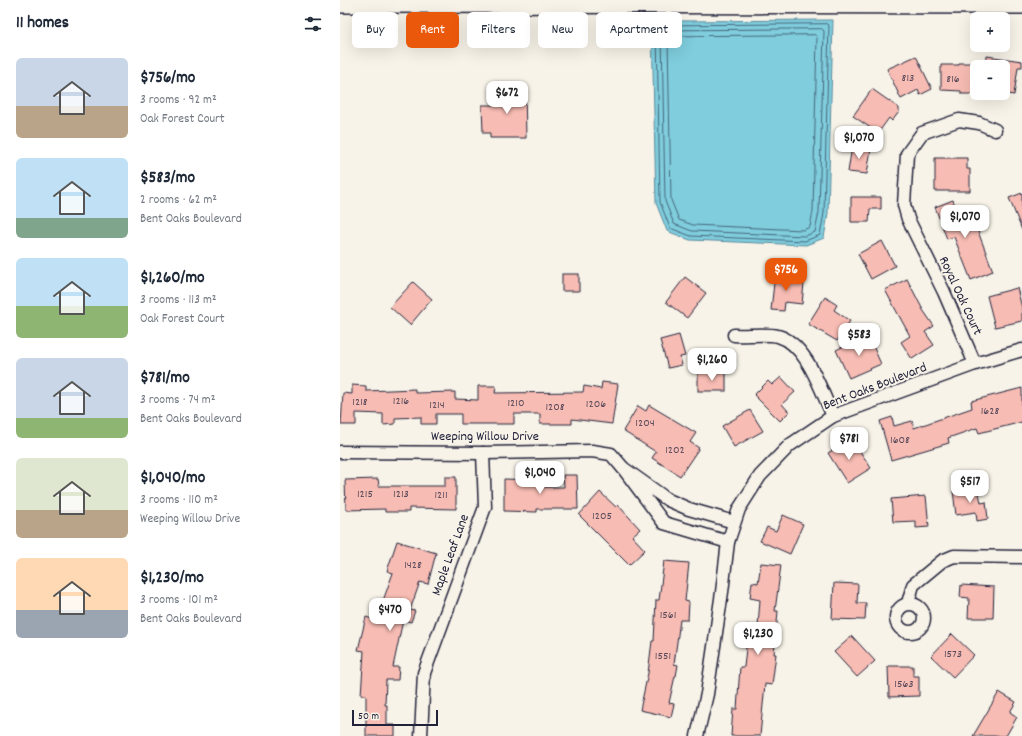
<!DOCTYPE html>
<meta charset="utf-8">
<style>
body{margin:0;font-family:Dekko,sans-serif;background:#f6f6f7;color:#1f2937;height:100vh;display:flex;flex-direction:column;font-size:15px;white-space:nowrap}
*{box-sizing:border-box;margin:0}
p{font-size:13px;color:#747a83}
.icon{flex:none;width:22px;height:22px;fill:none;stroke:currentColor;stroke-width:2;stroke-linecap:round;stroke-linejoin:round}
.map{position:relative;flex:1;overflow:hidden}
.drawer{display:flex;flex-direction:column;background:#fff;width:340px}
.drawer>*{flex:none}
.hud{position:absolute;left:12px;top:12px;width:380px;height:36px;display:flex;gap:8px}
.controls{position:absolute;left:630px;top:12px;display:grid;gap:8px}
.controls a{display:grid;place-items:center;width:40px;height:40px;border-radius:6px;background:#fff;box-shadow:0 4px 16px #0002;font-size:20px}
.scale{position:absolute;left:12px;bottom:10px;width:86px;box-sizing:border-box;padding-left:4px;border:2px solid #22223b;border-top:0;font-size:11px;line-height:14px;white-space:nowrap;color:#22223b;-webkit-text-stroke:3px #f7f3e8;paint-order:stroke}
.price{position:absolute;translate:-50% -34px;padding:0 9px;border-radius:8px;background:#fff;color:#222;font-size:13px;line-height:26px;filter:drop-shadow(0 1px 2px #0008)}
.price::after{content:'';position:absolute;left:50%;top:24px;width:12px;height:9px;margin-left:-6px;background:inherit;clip-path:polygon(0 0,100% 0,50% 100%)}
.price.active{background:#ea580c;color:#fff}
ul{padding:0;list-style:none}
li{display:flex;align-items:center;gap:12px;height:100px;padding:0 16px}
li span{display:grid;place-items:center;flex:none;width:112px;height:80px;border-radius:6px;color:#555}
li>.icon{margin-inline-start:auto}
span .icon{width:48px;height:48px;fill:#fffc;stroke-width:1}
li b{font-size:17px}
h2{display:flex;justify-content:space-between;align-items:center;height:48px;padding:0 16px;font-size:17px}
.tag{padding:0 14px;border-radius:6px;background:#fff;box-shadow:0 4px 16px #0002;font-size:14px;line-height:36px}
.tag.active{background:#ea580c;color:#fff}
main{display:flex;flex:1;min-height:0}
.map>svg:first-child{display:block}
</style>
<main>
<section class="drawer">
<h2>11 homes<svg class="icon" aria-label="filters" viewBox="0 0 24 24"><path d="M4 7h16M4 17h16"/><circle cx="9" cy="7" r="2"/><circle cx="15" cy="17" r="2"/></svg></h2>
<ul>
<li><span style="background:linear-gradient(#c9d6e8 60%,#b9a48a 0)"><svg class="icon" aria-label="home" viewBox="0 0 24 24"><path d="M3 11l9-7 9 7M6 9v11h12V9"/></svg></span><div><b>$756/mo</b><p>3 rooms · 92 m²</p><p>Oak Forest Court</p></div></li>
<li><span style="background:linear-gradient(#bfe0f5 75%,#7fa58c 0)"><svg class="icon" aria-label="home" viewBox="0 0 24 24"><path d="M3 11l9-7 9 7M6 9v11h12V9"/></svg></span><div><b>$583/mo</b><p>2 rooms · 62 m²</p><p>Bent Oaks Boulevard</p></div></li>
<li><span style="background:linear-gradient(#bfe0f5 60%,#8fb573 0)"><svg class="icon" aria-label="home" viewBox="0 0 24 24"><path d="M3 11l9-7 9 7M6 9v11h12V9"/></svg></span><div><b>$1,260/mo</b><p>3 rooms · 113 m²</p><p>Oak Forest Court</p></div></li>
<li><span style="background:linear-gradient(#c9d6e8 75%,#8fb573 0)"><svg class="icon" aria-label="home" viewBox="0 0 24 24"><path d="M3 11l9-7 9 7M6 9v11h12V9"/></svg></span><div><b>$781/mo</b><p>3 rooms · 74 m²</p><p>Bent Oaks Boulevard</p></div></li>
<li><span style="background:linear-gradient(#dfe7d0 65%,#b9a48a 0)"><svg class="icon" aria-label="home" viewBox="0 0 24 24"><path d="M3 11l9-7 9 7M6 9v11h12V9"/></svg></span><div><b>$1,040/mo</b><p>3 rooms · 110 m²</p><p>Weeping Willow Drive</p></div></li>
<li><span style="background:linear-gradient(#ffd9b3 65%,#9aa5b1 0)"><svg class="icon" aria-label="home" viewBox="0 0 24 24"><path d="M3 11l9-7 9 7M6 9v11h12V9"/></svg></span><div><b>$1,230/mo</b><p>3 rooms · 101 m²</p><p>Bent Oaks Boulevard</p></div></li>
</ul>
</section>
<div class="map">
<svg width="682" height="736" viewBox="0 0 682 736">
<rect width="100%" height="100%" fill="#f7f3e8"/>
<filter id="ink" filterUnits="userSpaceOnUse"><feTurbulence type="fractalNoise" baseFrequency=".025" numOctaves="2"/><feDisplacementMap in="SourceGraphic" scale="8" xChannelSelector="R" yChannelSelector="G"/><feConvolveMatrix kernelMatrix="1 2 1 2 8 2 1 2 1" color-interpolation-filters="sRGB"/></filter>
<g filter="url(#ink)">
<!-- water -->
<path fill="#7fcddd" stroke="#5a899c" d="M493,20L488,213L484,238L466,245L350,240L327,231L316,203L312,27L333,21Z"/>
<g fill="none" stroke-linecap="round" stroke-linejoin="round">
<!-- shore -->
<g stroke="#47667c" stroke-width="1">
<path d="M487,24L489,26L484,213L480,235L465,241L351,236L330,228L320,202L317,30L334,25Z"/>
<path d="M482,29L484,31L479,212L475,232L465,236L352,231L334,224L325,201L322,34L334,30Z"/>
<path d="M475,35L477,37L473,211L470,227L463,230L353,225L339,220L331,200L328,39L335,36Z"/>
</g>
</g>
<!-- building -->
<g fill="#f7bcb3" stroke="#22223b">
<path d="M576,56L592,89L580,95L578,90L561,99L547,69Z"/>
<path d="M647,56L682,61V67H678L674,95L663,93V67H646Z"/>
<path d="M619,63H634V94H621V91L601,90V65H619Z"/>
<path d="M165,85H185L186,138H150V133H143L142,105H166Z"/>
<path d="M532,89L559,108V112L552,121L549,118L538,133L513,116Z"/>
<path d="M512,146L531,149L527,174L508,172Z"/>
<path d="M595,158H627V169H630V191H595Z"/>
<path d="M682,193V230L669,198Z"/>
<path d="M511,197H541V209H530L529,222H511Z"/>
<path d="M613,200L619,218L631,213L653,271L631,280L614,237L607,239L595,207Z"/>
<path d="M542,241L555,266L531,279L518,254Z"/>
<rect x="222" y="274" width="17" height="17"/>
<path d="M435,274L453,276L452,282L464,283L462,304L445,302L444,311L431,310Z"/>
<path d="M345,277L366,293L347,318L326,302Z"/>
<path d="M567,279L583,310L594,326L585,332L594,345L572,359L561,342L570,336L545,290Z"/>
<path d="M73,282L92,299L70,325L50,307Z"/>
<path d="M677,288L682,308V321L655,327L647,296Z"/>
<path d="M485,297L497,305L494,310L510,321L497,341L468,324Z"/>
<path d="M339,335L345,356L340,357L342,365L328,368L320,340Z"/>
<path d="M528,335L541,364L509,378L496,350Z"/>
<rect x="358" y="372" width="28" height="19"/>
<path d="M441,377L455,392L442,404L449,412L440,421L414,395L428,381L432,385Z"/>
<path d="M262,382L278,384L272,424L232,419V424H200V414H174V424H121V414H96V424H81V417L55,418V424L43,425V414L16,413V425H1L3,393L12,394V385L26,386V391L75,389V393L115,392V399L138,400V386H156L155,393L243,392L244,386L261,389Z"/>
<path d="M682,388V422L639,433L637,428L608,438L609,443L551,460L540,421L552,417L554,426L572,421L574,428L632,408L631,401Z"/>
<path d="M309,405L356,433L350,442L359,448L340,476L312,458L316,452L283,431L298,406L306,411Z"/>
<path d="M410,410L423,431L394,447L382,426Z"/>
<path d="M512,439L531,468L507,483L488,453Z"/>
<path d="M223,475H237L238,509H197V512L164,511V479L198,480V487H224Z"/>
<path d="M105,477H116V509L69,508V512H45V509L6,510L5,480L38,479L39,486H105Z"/>
<path d="M638,488L641,503L646,502L648,519L637,521L636,512L616,515L613,491Z"/>
<path d="M260,492L276,507L278,505L300,529L292,536L305,550L289,565L239,515Z"/>
<path d="M586,496L589,527L576,528V521L553,522L551,499Z"/>
<path d="M443,515L463,524L450,554L420,541L427,527L436,531Z"/>
<path d="M57,541L96,553L88,584L80,582L70,610L75,611L71,622L63,620L53,667H59L58,680H46L45,705H47V725H55V736H26V695H21L24,651L18,650L26,617L36,620L53,573L47,571Z"/>
<path d="M324,561L349,563L345,601L349,602L348,620H340L334,664L338,665L336,676H335L329,703L334,704L331,717L300,710L308,673L312,641H314L316,600H319Z"/>
<path d="M421,563L441,565L435,611H438L434,654H436L432,685L425,684L420,736H391L393,709H397L400,667H404L407,639H405L407,625L418,626L420,600L410,598L412,582L418,583Z"/>
<path d="M494,583L518,584L517,603H526L525,620L492,619Z"/>
<path d="M621,585L654,587L653,618H628L629,598L620,597Z"/>
<path d="M612,634L634,655L613,677L591,656Z"/>
<path d="M512,636L535,661L517,677L494,652Z"/>
<path d="M548,666H573V676H579V696L549,697Z"/>
<path d="M659,692L676,702L670,712L677,717L666,736H633Z"/>
</g>
<g fill="none" stroke-linecap="round" stroke-linejoin="round">
<defs>
<g id="minor">
<path d="M394,335C406,336 426,333 438,336C467,344 481,391 493,416"/>
<path d="M635,364L604,292L568,219L564,205L567,154L582,133L619,120L639,123L655,130"/>
<path d="M0,452L143,453L252,451L271,454L283,468"/>
<path d="M388,542L324,523L283,468L328,500L349,509L394,522"/>
<path d="M568,603L573,585L602,561L614,556L682,557"/>
<circle cx="570" cy="618" r="14"/>
<path d="M81,736L84,673L145,507L143,453"/>
<path d="M357,736L367,694L382,592L388,542L399,509L420,476L450,445L493,416L635,364L682,350"/>
</g>
<path id="secondary" d="M0,4L682,5"/>
</defs>
<!-- minor casing -->
<use href="#minor" stroke="#22223b" stroke-width="15"/>
<!-- secondary casing -->
<use href="#secondary" stroke="#22223b" stroke-width="20"/>
<!-- minor -->
<use href="#minor" stroke="#f7f3e8" stroke-width="12"/>
<!-- secondary -->
<use href="#secondary" stroke="#f7f3e8" stroke-width="17"/>
</g>
</g>
<g text-anchor="middle" dominant-baseline="central" stroke-width="4" stroke-linejoin="round" paint-order="stroke">
<!-- number labels -->
<g font-size="12" fill="#574859">
<text x="568" y="78">813</text>
<text x="613" y="79">816</text>
<text x="61" y="401">1216</text>
<text x="20" y="402">1218</text>
<text x="176" y="403">1210</text>
<text x="256" y="404">1206</text>
<text x="97" y="405">1214</text>
<text x="215" y="407">1208</text>
<text x="650" y="411">1628</text>
<text x="305" y="423">1204</text>
<text x="560" y="440">1608</text>
<text x="335" y="450">1202</text>
<text x="25" y="494">1215</text>
<text x="61" y="494">1213</text>
<text x="101" y="495">1211</text>
<text x="262" y="516">1205</text>
<text x="73" y="565">1428</text>
<text x="328" y="615">1561</text>
<text x="613" y="654">1573</text>
<text x="323" y="656">1551</text>
<text x="564" y="684">1563</text>
</g>
<!-- street labels -->
<g font-size="14" fill="#22223b" stroke="#f7f3e8">
<text transform="translate(620 296) rotate(65)">Royal Oak Court</text>
<text transform="translate(535 387) rotate(-21)">Bent Oaks Boulevard</text>
<text x="145" y="437">Weeping Willow Drive</text>
<text transform="translate(111 555) rotate(-70)">Maple Leaf Lane</text>
</g>
</g>
</svg>
<div class="controls">
<a>+</a>
<a>−</a>
</div>
<div class="scale">50 m</div>
<b class="price" style="left:167px;top:115px">$672</b>
<b class="price" style="left:519px;top:160px">$1,070</b>
<b class="price" style="left:625px;top:239px">$1,070</b>
<b class="price active" style="left:446px;top:292px">$756</b>
<b class="price" style="left:519px;top:357px">$583</b>
<b class="price" style="left:372px;top:382px">$1,260</b>
<b class="price" style="left:509px;top:461px">$781</b>
<b class="price" style="left:200px;top:495px">$1,040</b>
<b class="price" style="left:630px;top:504px">$517</b>
<b class="price" style="left:50px;top:632px">$470</b>
<b class="price" style="left:418px;top:656px">$1,230</b>
<div class="hud">
<a class="tag">Buy</a>
<a class="tag active">Rent</a>
<a class="tag">Filters</a>
<a class="tag">New</a>
<a class="tag">Apartment</a>
</div>
</div>
</main>
